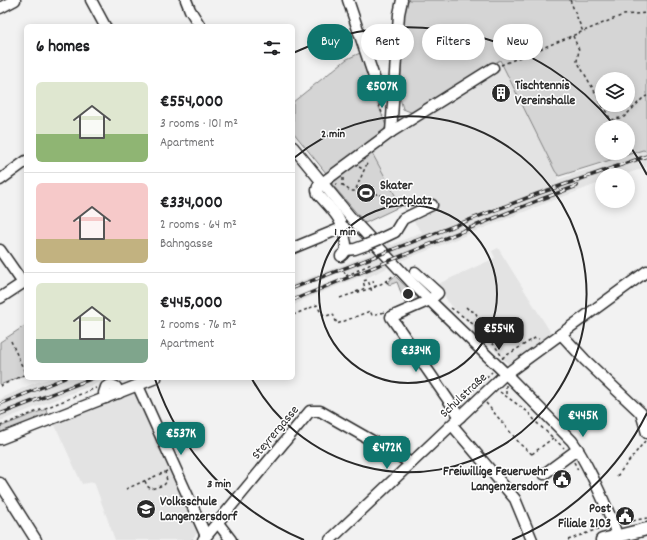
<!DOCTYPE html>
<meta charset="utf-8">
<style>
body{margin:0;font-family:Dekko,sans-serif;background:#f6f6f6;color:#202124;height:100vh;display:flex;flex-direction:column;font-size:15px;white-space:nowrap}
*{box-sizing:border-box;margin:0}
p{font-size:13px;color:#757577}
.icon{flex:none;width:22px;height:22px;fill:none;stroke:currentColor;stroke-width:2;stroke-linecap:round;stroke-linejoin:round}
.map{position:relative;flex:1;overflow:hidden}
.panel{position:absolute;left:24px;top:24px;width:271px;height:356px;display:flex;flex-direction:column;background:#fff;border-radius:6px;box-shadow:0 2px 10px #0003}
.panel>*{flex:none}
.guide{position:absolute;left:307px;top:24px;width:280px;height:36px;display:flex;gap:8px}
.controls{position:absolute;left:595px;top:72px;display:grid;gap:8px}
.controls a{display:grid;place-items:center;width:40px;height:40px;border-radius:50%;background:#fff;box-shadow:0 2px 10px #0003;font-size:20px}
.price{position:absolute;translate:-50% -34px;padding:0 9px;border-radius:8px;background:#0f766e;color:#fff;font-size:13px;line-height:26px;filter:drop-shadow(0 1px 2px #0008)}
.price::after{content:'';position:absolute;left:50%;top:24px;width:12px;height:9px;margin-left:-6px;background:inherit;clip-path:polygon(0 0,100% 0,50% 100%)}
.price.active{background:#222;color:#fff}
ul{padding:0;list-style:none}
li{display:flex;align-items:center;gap:12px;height:100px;padding:0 12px}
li+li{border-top:1px solid #e0e0e0}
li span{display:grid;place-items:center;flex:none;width:112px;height:80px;border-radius:6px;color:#555}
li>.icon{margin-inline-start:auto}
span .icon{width:48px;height:48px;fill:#fffc;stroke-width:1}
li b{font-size:17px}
h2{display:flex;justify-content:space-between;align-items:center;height:48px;padding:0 12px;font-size:17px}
.pill{padding:0 14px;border-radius:18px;background:#fff;box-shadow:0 2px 10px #0003;font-size:14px;line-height:36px}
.pill.active{background:#0f766e;color:#fff}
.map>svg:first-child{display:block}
</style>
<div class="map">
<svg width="647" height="540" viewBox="0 0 647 540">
<rect width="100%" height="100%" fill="#f2f2f2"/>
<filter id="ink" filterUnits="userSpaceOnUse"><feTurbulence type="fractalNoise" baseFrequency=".025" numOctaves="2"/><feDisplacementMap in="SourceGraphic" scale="8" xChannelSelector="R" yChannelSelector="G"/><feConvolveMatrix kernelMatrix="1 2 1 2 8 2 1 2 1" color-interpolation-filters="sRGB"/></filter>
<g filter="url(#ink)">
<!-- built -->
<g fill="#e3e3e3">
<path d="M500,60L555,171L559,176L557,180L643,150L647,151V167L623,175H602V182L541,205L401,261L384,243L387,242L392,245L422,232L401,206L372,153L368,149L493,69Z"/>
<path d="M498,248L551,333L509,365L448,302L438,284L495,258L492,251Z"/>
<path d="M369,249H370L387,266V268L366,278L365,275L349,281L301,301L293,306V298L372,266L371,263L357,268V270L347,274L346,270L293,291V284L370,254Z"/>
<path d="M51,378H110L0,421V399L32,384Z"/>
<path d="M137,392L198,532L191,540H115L94,482L82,484L54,423Z"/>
</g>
<!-- green -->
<g fill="#d5d5d5" stroke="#808080" fill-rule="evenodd">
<path d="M407,0H647V151L643,150L559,176L555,171L500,60L413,113L403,109L400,98L403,6ZM602,79H628V105H602ZM602,127H628V153H602Z"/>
<path d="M360,53L386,126L383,132L326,173L293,132V102L347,59Z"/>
<path d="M372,153L401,206L365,223L331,183Z"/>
<path d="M395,276L418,298L417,301L406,306L397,282L389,285L388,282Z"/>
<path d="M26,325V374L0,385V342Z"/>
<path d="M46,409L47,413L45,416L0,433V427Z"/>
</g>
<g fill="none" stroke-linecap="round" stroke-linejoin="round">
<defs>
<g id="minor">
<path d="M91,0L105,26"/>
<path d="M186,0L190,10L200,26"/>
<path d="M348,0L376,83L384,87H394"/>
<path d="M0,8L15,0"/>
<path d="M391,132L399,14L402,0"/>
<path d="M293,147L352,219L415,286L506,374L572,441C580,452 586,464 592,476C601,495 611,515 617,536"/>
<path d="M0,180L26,161"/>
<path d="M380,239L395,232L403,219L432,205"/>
<path d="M293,248L344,227"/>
<path d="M0,250L23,283"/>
<path d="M346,250L355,249L366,245"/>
<path d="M341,256C347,252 347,246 345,239C342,217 332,210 318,194L317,190L318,186L391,132L493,68"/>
<path d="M415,272L438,293L430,300L391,317L460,417"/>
<path d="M0,298L26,281"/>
<path d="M561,334L585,360L641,413L647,433"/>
<path d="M138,386L206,536"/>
<path d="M106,398L104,393L106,387L111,385L116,387L119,393"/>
<path d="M452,425L515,499L532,540"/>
<path d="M0,439L156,378"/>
<path d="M544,474L578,449"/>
<path d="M0,483L36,540"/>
<path d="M218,523L231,540"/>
<path d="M203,540L310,411H320L411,463"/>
<path d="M330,540L502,377L647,271"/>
</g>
<path id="major" d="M602,540L647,529"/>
</defs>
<!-- minor casing -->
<use href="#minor" stroke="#2b2b2b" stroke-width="13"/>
<!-- major casing -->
<use href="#major" stroke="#2b2b2b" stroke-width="15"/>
<!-- path -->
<g stroke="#2b2b2b" stroke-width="1.5" stroke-dasharray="3 3" stroke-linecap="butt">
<path d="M570,0L583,32"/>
<path d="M573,36L579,50L577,61L602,104"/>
<path d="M501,65L623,15L647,13"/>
<path d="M375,93L383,116"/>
<path d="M602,105L611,120L624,117L644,97L647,96"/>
<path d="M359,167L363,169"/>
<path d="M343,178V185L350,191H355L368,161"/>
<path d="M335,184L343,185"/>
<path d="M357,189L384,196"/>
<path d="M344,271L346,276"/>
<path d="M346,276L373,263"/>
<path d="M374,281H373L375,288"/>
<path d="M386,281L389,285"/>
<path d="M356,292L365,288L363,281L367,280L369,283L372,292"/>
<path d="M340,298C361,290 376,290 394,275"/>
<path d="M466,307L469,310L475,312L484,327L480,338"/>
<path d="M451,308C470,321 492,337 503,359"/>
<path d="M293,315L317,305L321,313L326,316L333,314L337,324L370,311L372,315L385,312"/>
<path d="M11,341L26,375"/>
<path d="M502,358L535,338L539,339"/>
<path d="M120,380L128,378"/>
<path d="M506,385V397"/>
<path d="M0,386L26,374"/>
<path d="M500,392L528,412L537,423L564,448"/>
<path d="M460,402L492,372"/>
<path d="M486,403L521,445L533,455"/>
<path d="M0,426L96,388"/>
<path d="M532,454L553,438"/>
<path d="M574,462L578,470"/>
<path d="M617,476L645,441"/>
<path d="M145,481L147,486L151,489L164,485L167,481L165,472"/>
<path d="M126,489L167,471"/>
<path d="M621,523L647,518"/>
<path d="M192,540H193"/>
<path d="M568,540L606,526"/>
</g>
<!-- minor -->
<use href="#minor" stroke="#fff" stroke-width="10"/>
<!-- major -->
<use href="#major" stroke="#fff" stroke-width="12"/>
<defs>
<g id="rail">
<path d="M293,288L537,194L647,156"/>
<path d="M293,300L539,200L577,186"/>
<path d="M0,404L65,378"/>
<path d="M0,414L93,378"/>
</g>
</defs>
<!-- rail casing -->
<use href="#rail" stroke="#2b2b2b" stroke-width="3.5"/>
<!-- rail -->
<use href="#rail" stroke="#fff" stroke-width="2" stroke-dasharray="6" stroke-linecap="butt"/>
<defs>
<path id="minor-bridge" d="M366,245L380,239"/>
</defs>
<!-- minor-bridge casing -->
<use href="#minor-bridge" stroke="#2b2b2b" stroke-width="13" stroke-linecap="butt"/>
<!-- minor-bridge -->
<use href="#minor-bridge" stroke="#fff" stroke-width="10"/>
</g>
</g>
<!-- distance rings -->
<g fill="none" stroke="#2b2b2b" stroke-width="2">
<circle cx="408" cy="294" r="89"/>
<path d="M294 158A178 178 0 1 1 252 379"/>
<path d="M647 413A267 267 0 0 1 512 540M304 540A267 267 0 0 1 155 379M293 53A267 267 0 0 1 615 126M628 143A267 267 0 0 1 647 175"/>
</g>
<!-- icons -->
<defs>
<symbol id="building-disc" viewBox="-11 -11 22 22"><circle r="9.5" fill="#2b2b2b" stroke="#fff"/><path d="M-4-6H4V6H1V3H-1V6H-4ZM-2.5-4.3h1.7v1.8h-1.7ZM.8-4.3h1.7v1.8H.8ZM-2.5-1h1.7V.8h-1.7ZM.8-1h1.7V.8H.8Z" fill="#fff"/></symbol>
<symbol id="stadium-disc" viewBox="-11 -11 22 22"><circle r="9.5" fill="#2b2b2b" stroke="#fff"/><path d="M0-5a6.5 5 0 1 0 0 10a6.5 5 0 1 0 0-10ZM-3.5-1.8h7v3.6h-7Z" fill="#fff"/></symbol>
<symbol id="civic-disc" viewBox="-11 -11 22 22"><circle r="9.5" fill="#2b2b2b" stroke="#fff"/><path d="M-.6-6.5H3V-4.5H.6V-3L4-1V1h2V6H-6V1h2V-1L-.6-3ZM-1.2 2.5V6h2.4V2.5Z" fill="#fff"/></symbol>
<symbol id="school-disc" viewBox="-11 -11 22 22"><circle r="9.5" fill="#2b2b2b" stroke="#fff"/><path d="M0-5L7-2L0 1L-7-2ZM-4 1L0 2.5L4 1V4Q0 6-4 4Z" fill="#fff"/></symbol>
</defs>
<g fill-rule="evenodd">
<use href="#building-disc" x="490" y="82" width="22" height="22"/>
<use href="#stadium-disc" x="355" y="182" width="22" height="22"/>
<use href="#civic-disc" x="551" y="468" width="22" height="22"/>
<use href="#school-disc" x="135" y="498" width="22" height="22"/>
<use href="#civic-disc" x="614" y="505" width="22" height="22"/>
</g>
<g text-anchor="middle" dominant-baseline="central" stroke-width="3" stroke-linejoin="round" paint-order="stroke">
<!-- poi labels -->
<g font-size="13" font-weight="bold" fill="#2b2b2b" stroke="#fff" text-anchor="start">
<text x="515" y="86">Tischtennis<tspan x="515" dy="15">Vereinshalle</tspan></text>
<text x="380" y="186">Skater<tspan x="380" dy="15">Sportplatz</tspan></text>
<text x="548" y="472" text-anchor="end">Freiwillige Feuerwehr<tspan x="548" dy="15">Langenzersdorf</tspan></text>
<text x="160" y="502">Volksschule<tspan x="160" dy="15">Langenzersdorf</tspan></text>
<text x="611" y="509" text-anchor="end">Post<tspan x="611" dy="15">Filiale 2103</tspan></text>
</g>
<!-- street labels -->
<g font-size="13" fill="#2b2b2b" stroke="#fff">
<text transform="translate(464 396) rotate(-43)">Schulstraße</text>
<text transform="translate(276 433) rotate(-50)">Steyrergasse</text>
</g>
</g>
<circle cx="408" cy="294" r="6" fill="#2b2b2b" stroke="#fff" stroke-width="2"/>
<g font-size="12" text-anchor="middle" font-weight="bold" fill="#2b2b2b" stroke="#fff" stroke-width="3" stroke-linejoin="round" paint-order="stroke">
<text x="333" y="137">2 min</text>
<text x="345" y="235">1 min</text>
<text x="219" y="487">3 min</text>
</g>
</svg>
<div class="controls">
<a><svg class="icon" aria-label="layers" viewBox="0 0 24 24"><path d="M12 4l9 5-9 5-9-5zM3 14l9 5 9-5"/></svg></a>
<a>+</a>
<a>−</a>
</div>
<b class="price" style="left:382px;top:109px">€507K</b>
<b class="price active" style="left:499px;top:351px">€554K</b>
<b class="price" style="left:416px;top:373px">€334K</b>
<b class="price" style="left:583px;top:438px">€445K</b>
<b class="price" style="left:181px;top:456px">€537K</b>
<b class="price" style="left:387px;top:470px">€472K</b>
<div class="guide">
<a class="pill active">Buy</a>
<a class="pill">Rent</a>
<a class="pill">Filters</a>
<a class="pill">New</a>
</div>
<section class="panel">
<h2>6 homes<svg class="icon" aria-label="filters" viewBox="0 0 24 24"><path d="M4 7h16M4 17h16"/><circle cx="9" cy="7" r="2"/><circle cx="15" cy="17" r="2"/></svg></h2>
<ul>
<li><span style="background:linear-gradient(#dfe7d0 65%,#8fb573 0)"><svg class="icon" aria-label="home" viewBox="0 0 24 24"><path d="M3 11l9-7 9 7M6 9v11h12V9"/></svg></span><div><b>€554,000</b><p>3 rooms · 101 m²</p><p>Apartment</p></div></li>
<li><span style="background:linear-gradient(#f6c9c9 70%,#c2b280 0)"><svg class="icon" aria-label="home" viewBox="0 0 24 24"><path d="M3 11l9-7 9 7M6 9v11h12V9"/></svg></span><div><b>€334,000</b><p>2 rooms · 64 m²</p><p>Bahngasse</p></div></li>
<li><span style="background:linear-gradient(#dfe7d0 70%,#7fa58c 0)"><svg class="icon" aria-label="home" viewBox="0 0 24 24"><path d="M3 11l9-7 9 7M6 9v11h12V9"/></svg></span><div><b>€445,000</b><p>2 rooms · 76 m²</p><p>Apartment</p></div></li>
</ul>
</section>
</div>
